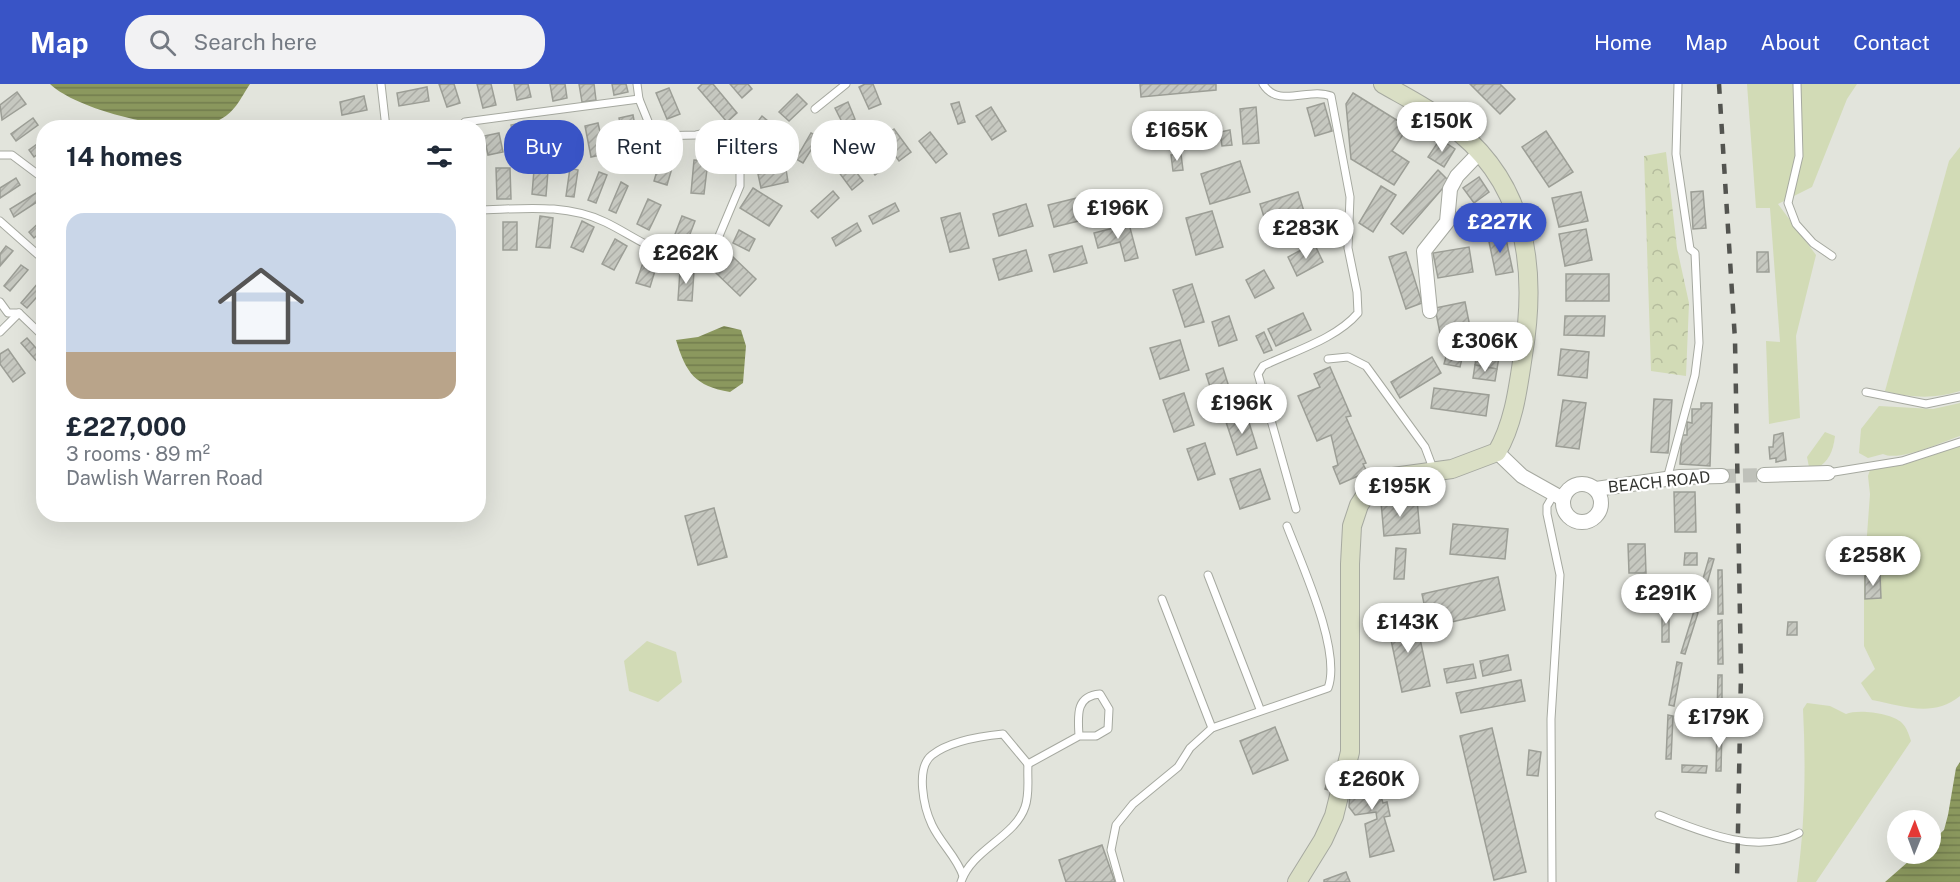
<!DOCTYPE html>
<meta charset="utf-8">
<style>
body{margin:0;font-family:"Public Sans",sans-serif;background:#f2f2f3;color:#1f2937;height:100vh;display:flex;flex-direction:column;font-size:22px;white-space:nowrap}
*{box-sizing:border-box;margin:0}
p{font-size:20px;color:#747a83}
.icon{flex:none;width:33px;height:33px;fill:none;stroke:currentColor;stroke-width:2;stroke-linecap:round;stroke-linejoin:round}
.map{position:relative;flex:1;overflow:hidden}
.sheet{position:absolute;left:36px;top:36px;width:450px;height:402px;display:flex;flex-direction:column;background:#fff;border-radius:24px;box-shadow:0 6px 24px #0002}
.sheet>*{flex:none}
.banner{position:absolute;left:504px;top:36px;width:570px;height:54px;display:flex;gap:12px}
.needle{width:39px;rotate:1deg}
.tools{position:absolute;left:1887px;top:726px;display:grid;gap:12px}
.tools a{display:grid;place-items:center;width:54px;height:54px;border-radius:50%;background:#fff;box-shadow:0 6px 24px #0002;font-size:30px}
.price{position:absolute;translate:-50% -51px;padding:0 14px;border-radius:21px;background:#fff;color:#222;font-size:20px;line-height:39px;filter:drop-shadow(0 2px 3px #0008)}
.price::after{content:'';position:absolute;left:50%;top:36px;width:18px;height:14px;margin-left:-9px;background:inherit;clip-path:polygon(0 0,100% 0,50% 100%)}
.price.on{background:#3954c6;color:#fff}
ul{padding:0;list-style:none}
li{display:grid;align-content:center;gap:12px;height:318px;padding:0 30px}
li span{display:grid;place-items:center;height:186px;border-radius:18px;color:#555}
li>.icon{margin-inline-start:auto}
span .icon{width:108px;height:108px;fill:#fffc;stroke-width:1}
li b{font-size:26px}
h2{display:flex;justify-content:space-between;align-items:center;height:72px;padding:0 30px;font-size:26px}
.tag{padding:0 21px;border-radius:24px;background:#fff;box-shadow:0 6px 24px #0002;font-size:21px;line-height:54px}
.tag.on{background:#3954c6;color:#fff}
header{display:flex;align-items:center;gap:36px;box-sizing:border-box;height:84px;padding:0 30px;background:#3954c6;color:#fff}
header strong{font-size:28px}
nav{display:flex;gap:33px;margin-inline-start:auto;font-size:21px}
.search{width:420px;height:54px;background:#f2f2f3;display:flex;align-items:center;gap:15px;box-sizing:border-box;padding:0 21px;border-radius:24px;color:#747a83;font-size:22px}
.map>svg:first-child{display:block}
</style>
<header>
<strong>Map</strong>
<div class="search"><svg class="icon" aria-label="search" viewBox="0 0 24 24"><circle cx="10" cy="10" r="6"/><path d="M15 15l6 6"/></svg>Search here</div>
<nav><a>Home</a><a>Map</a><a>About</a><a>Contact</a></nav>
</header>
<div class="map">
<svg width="1960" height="798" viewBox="0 0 1960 798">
<defs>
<pattern id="forest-crowns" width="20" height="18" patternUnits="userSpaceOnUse" patternTransform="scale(1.5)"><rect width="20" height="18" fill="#d2dbb6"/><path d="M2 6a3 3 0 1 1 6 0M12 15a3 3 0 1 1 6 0" fill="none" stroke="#b5bc9d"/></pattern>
<pattern id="water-rules" width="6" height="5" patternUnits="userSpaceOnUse" patternTransform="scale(1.5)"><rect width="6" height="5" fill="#8b985e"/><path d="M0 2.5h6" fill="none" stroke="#727d4e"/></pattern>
<pattern id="building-hatch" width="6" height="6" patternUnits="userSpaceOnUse" patternTransform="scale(1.5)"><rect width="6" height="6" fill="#c6c8c0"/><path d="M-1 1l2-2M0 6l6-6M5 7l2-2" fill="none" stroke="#abaca5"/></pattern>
</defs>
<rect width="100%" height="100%" fill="#e2e4dc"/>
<!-- green -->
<g fill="#d2dbb6">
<path d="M1747,0H1857L1847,15L1812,103L1778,120L1816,171L1796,252L1800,334L1769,340L1766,257L1780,258L1770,124H1756Z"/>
<path d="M1960,63V307C1935,315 1911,314 1885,307L1949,77Z"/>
<path d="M1960,319V352C1942,358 1899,378 1883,370L1868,374L1859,369L1861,345L1879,322L1933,325Z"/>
<path d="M1825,348L1835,352C1833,368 1829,377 1816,385L1809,383L1807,373Z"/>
<path d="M1960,362V612C1933,634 1903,622 1872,616L1861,599L1875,585L1864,562V492L1870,410L1868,392L1870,386L1903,381Z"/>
<path d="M647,557L676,568L682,598L658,618L629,607L624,577Z"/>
<path d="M1807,619L1830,622L1846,630C1858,625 1892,629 1902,639C1907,644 1909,651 1911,657L1816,798H1797C1805,740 1806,683 1803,625Z"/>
</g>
<!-- forest -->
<path fill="url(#forest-crowns)" d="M1666,68L1677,164L1689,219L1686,292L1651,287L1644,72Z"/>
<!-- water -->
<g fill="url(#water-rules)">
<path d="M50,0H250C240,15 235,29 217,37C180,52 78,27 50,0Z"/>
<path d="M724,242L741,246L746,262L743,299L730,308C695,302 686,289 676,256L698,253Z"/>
<path d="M1960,641V798H1872L1898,770H1930C1930,726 1940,680 1960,641Z"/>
</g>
<!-- pier -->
<g fill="#e2e4dc">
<path d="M1960,638V678L1956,684L1948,731L1944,746L1931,758L1930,736H1911L1937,667L1952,655L1951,651Z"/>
<path d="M1898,764V770H1917L1885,798H1869Z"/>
</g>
<!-- building -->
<g fill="url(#building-hatch)" stroke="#9c9e96" stroke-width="1.5">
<path d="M439,0H454L460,19L447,23Z"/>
<path d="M477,0H491L496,21L483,24Z"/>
<path d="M514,0H528L531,13L517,16Z"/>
<path d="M550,0H565L567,14L553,17Z"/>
<path d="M579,0H594L596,16L582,18Z"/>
<path d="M612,0H626L628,8L614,11Z"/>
<path d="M702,0H713L737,29L727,38L698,4Z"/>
<path d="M730,0H748L752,5L742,14Z"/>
<path d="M865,0H873L881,20L869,25L859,3Z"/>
<path d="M1140,0H1216V6L1141,13Z"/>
<path d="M1470,0H1500L1515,15L1500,30Z"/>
<path d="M427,3L429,17L399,22L397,9Z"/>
<path d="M669,4L680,30L667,35L656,9Z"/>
<path d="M17,8L26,20L2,36L0,21Z"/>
<path d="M1353,9L1408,43L1392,67L1409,78L1394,101L1351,75L1346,20Z"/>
<path d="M797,10L807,20L789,37L779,28Z"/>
<path d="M364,12L367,26L342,31L340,18Z"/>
<path d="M848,18L855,35L843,40L835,24Z"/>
<path d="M959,18L965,38L958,40L951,20Z"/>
<path d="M1324,19L1332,47L1315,52L1307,24Z"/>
<path d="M991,23L1006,47L992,56L976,32Z"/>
<path d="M1256,23L1259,59L1243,60L1240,25Z"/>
<path d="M633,31L639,63L626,66L619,34Z"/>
<path d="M762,32L773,41L754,65L743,57Z"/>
<path d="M1186,32L1187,47L1177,48L1176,33Z"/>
<path d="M33,34L38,41L16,57L11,50Z"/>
<path d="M1209,37L1211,53L1202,54L1200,38Z"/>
<path d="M526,38L531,65L516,68L511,41Z"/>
<path d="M563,38L568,66L554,69L549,41Z"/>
<path d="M598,39L605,70L591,73L585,42Z"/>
<path d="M894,45L911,68L899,77L882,54Z"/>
<path d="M1230,46L1232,61L1222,62L1220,48Z"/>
<path d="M1546,47L1573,88L1549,103L1522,63Z"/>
<path d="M930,48L947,70L936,79L919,57Z"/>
<path d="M1169,48L1171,63L1161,65L1159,49Z"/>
<path d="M499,49L503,68L488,71L484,52Z"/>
<path d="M811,49L819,53L803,79L796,75Z"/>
<path d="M44,55V65L34,73L29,66Z"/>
<path d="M1440,55L1455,65L1444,83L1428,73Z"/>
<path d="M870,59L887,82L875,91L858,68Z"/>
<path d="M662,70L675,74L667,101L654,97Z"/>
<path d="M1181,70L1183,86L1173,87L1171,71Z"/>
<path d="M846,75L863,97L852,106L835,83Z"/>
<path d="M694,76L708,77L704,110L691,109Z"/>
<path d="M1240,77L1250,108L1210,120L1201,90Z"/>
<path d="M496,84H510L511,115H497Z"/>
<path d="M570,84L578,86L574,113L566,112Z"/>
<path d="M786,85L788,98L761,104L758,90Z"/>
<path d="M534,86L548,87L546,112L532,110Z"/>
<path d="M1438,86L1449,97L1403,150L1391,140Z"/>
<path d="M599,88L607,91L596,119L588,116Z"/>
<path d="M1479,93L1489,108L1474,119L1463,104Z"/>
<path d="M16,94L20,101L0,114V104Z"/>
<path d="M621,98L628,102L616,129L609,126Z"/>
<path d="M1381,102L1396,111L1373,148L1359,139Z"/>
<path d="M753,104L782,122L769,142L740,124Z"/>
<path d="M833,107L839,114L818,134L811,127Z"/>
<path d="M1703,107L1706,144L1693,145L1691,108Z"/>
<path d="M1298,108L1306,134L1268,146L1260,120Z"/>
<path d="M1581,108L1588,137L1559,143L1552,114Z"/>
<path d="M36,109L40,116L14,133L10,125Z"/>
<path d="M1081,113L1087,135L1054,143L1048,121Z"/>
<path d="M648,115L661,121L649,146L637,140Z"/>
<path d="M895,119L899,127L873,140L869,132Z"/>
<path d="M1026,120L1033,142L999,152L993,130Z"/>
<path d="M1496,123L1503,141L1485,148L1478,130Z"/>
<path d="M1212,127L1223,163L1196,171L1186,134Z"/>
<path d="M960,129L969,164L950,168L941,134Z"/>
<path d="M540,132L553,134L550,164L536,163Z"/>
<path d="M682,132L695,137L685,163L672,158Z"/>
<path d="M44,134V145L34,154L29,148Z"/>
<path d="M582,137L594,143L583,168L571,163Z"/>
<rect x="503" y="138" width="14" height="28"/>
<rect x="478" y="139" width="4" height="28"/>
<path d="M857,139L861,147L836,162L832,154Z"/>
<path d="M1129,140L1138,174L1125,177L1120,158L1098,164L1094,149Z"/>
<path d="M1586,145L1592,176L1565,182L1559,150Z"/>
<path d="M739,146L755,155L749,167L733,159Z"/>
<path d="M1505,150L1513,188L1496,191L1488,153Z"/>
<path d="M615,155L627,162L614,186L602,180Z"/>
<path d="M1314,159L1323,178L1297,192L1288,173Z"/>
<path d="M6,162L13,167L0,182V170Z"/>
<path d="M1082,162L1087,179L1054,188L1049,171Z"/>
<path d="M1469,163L1473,188L1438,194L1433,169Z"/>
<path d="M1026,166L1032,187L999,196L993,175Z"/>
<path d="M1406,168L1422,219L1406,225L1389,173Z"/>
<path d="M1757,168H1768L1769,188H1757Z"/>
<path d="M732,172L756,195L740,212L716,189Z"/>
<path d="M645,173L658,177L650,203L636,199Z"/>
<path d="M21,181L28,186L10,207L4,202Z"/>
<path d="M680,186L694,187L692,217L678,216Z"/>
<path d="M1264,186L1274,204L1255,214L1246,196Z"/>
<rect x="1566" y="190" width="43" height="27"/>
<path d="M39,198L44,205L27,224L21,219Z"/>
<path d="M1192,200L1204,238L1185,243L1173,206Z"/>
<path d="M1465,218L1470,243L1440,249L1435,224Z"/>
<path d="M1303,229L1311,246L1276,262L1268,245Z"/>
<path d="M1229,232L1237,256L1219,262L1212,238Z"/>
<path d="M1565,232H1605L1604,252L1564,251Z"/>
<path d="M1264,248L1272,266L1264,269L1256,252Z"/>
<path d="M27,254L44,273L40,281L21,259Z"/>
<path d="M1180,256L1189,286L1160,295L1150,264Z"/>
<path d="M1479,256L1501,260L1499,273L1477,268Z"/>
<path d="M1450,258L1465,262L1460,283L1444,280Z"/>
<path d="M8,265L25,289L13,298L0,280V270Z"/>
<path d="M1561,265L1589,268L1587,294L1558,291Z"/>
<path d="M1477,268L1499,273L1497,285L1475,281Z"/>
<path d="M1432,273L1441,289L1400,314L1391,298Z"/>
<path d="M1475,281L1497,285L1495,297L1473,294Z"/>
<path d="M1330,283L1351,332L1346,333L1366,379L1363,380L1367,388L1340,400L1333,383L1338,381L1331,351L1317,357L1298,312L1320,303L1314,290Z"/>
<path d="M1223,284L1233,316L1216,322L1206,290Z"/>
<path d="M1434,304L1489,311L1486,332L1431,324Z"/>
<path d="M1184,309L1194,341L1174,348L1163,316Z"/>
<path d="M1654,315L1672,316L1668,369L1651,368Z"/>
<path d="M1563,316L1586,319L1579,365L1556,362Z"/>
<path d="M1701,319H1712L1710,382L1680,380L1682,351H1687V338L1692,339V325H1701Z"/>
<path d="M1247,332L1257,364L1237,371L1226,338Z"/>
<path d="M1783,349L1786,376L1776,378V374L1770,375L1769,363H1773L1774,351Z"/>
<path d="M1205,359L1215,390L1198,396L1187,365Z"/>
<path d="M1260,385L1270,415L1240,425L1230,395Z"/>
<path d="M1674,408H1695L1696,448H1675Z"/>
<path d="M1417,415L1420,449L1384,452L1381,418Z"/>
<path d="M714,424L727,473L698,481L685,432Z"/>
<path d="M1453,440L1508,445L1505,475L1450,470Z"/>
<path d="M1628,460H1645L1646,489H1629Z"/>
<path d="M1396,464L1406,465L1404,495H1394Z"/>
<path d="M1685,469H1697V481H1684Z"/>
<path d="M1709,474L1714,475L1702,517L1697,515Z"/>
<path d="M1718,486H1722L1723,530H1718Z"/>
<path d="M1865,492H1880L1881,514L1865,515Z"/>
<path d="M1498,493L1505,526L1429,543L1422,510Z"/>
<path d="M1634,493L1645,494L1644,508L1633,507Z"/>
<rect x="1662" y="524" width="7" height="34"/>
<path d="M1694,527L1698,529L1685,570L1681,569Z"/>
<path d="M1415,531L1430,602L1402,608L1387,537Z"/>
<path d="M1722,536L1723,580H1718V537Z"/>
<path d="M1788,538H1797V551H1787Z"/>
<path d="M1508,571L1511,586L1483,592L1480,577Z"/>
<path d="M1677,578L1682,579L1674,622L1669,621Z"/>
<path d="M1473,580L1476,594L1447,599L1444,585Z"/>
<path d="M1718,591H1722V635L1717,634Z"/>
<path d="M1521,596L1525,617L1461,629L1456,609Z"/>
<path d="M1668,631L1673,632L1671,675H1666Z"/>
<path d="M1275,643L1288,676L1253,690L1240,657Z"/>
<path d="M1717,643H1722L1721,687H1716Z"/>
<path d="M1492,644L1526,788L1494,796L1460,652Z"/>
<path d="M1529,666L1541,668L1538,692L1527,691Z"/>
<path d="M1371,679L1383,719L1387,718L1390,732L1384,733L1394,767L1370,773L1365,740L1377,735L1376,728L1355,731L1349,723L1350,708L1357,707L1358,682Z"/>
<path d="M1682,681L1707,682L1706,689L1682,688Z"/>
<path d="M1331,687L1341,690L1335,708L1325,705Z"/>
<path d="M1102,761L1115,798H1066L1059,776Z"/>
<path d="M1346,788L1350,798H1324V796Z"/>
</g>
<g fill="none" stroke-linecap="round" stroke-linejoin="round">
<!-- street-tunnel -->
<path stroke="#bfc1ba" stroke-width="14" stroke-dasharray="14 7" stroke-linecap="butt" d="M1722,392L1764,391"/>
<defs>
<g id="lane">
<path d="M381,0L386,44"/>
<path d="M1263,0C1278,25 1309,3 1331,12L1350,113L1348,164L1357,208L1358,229C1336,255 1294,267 1263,282L1258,290L1296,425"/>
<path d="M1797,0L1799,72L1788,119L1796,140L1813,159L1832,172"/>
<path d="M815,25L846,0"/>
<path d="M465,38L639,15"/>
<path d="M0,71H12L44,95"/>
<path d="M478,126C522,125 565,119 605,138C637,153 675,186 711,171L740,102V69L711,48L696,51L654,52L639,15L637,0"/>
<path d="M0,137L44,176"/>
<path d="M0,218L8,229H19L44,253"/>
<path d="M0,248L19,229"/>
<path d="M1328,275L1348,273L1366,282L1425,363L1434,387"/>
<path d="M1866,308L1926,320L1960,313"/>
<path d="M1828,389L1902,377L1960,358"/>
<path d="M1667,395L1695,291L1699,259L1695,169L1690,165L1676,70L1678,0"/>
<path d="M1208,491L1260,625"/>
<path d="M1162,515L1212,644"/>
<path d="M1028,680L1079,652C1078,632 1075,612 1100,610L1109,625L1108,645L1096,652H1079"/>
<path d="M1659,731C1700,747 1756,772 1799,749"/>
<path d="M963,792C957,773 941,760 932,741C924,724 915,684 932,671C950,657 982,652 1003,650L1028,680"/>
<path d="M961,798C971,766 1015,753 1025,723C1030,709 1027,694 1028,680"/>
<path d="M1120,798L1111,766L1116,741L1133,720L1178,683L1190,664L1212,644L1328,604C1342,567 1301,479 1287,442"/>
<path d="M1552,798L1551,635L1560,491L1547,430V422L1554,410"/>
</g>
<g id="street">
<path d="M1430,227L1424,167L1447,138L1450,105L1457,92L1480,68"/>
<path d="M1497,368L1522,392L1563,415"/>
<path d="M1764,391L1828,389"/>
<circle cx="1582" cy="419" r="19"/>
<path d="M1596,405L1680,393L1722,392"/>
</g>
<path id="secondary" d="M1297,798L1323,756L1334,732L1350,668V480L1352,442L1359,421L1367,409L1378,399L1393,393L1452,385L1497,368C1514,339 1518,304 1523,271C1538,181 1526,95 1446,38C1426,23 1404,12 1383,0"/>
</defs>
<!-- lane casing -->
<use href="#lane" stroke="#a6a9a0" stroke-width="9"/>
<!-- street casing -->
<use href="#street" stroke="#a6a9a0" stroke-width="16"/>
<!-- secondary casing -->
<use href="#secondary" stroke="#a6a9a0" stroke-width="20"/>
<!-- lane -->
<use href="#lane" stroke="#fff" stroke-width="7"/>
<!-- street -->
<use href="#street" stroke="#fff" stroke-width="14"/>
<!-- secondary -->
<use href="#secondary" stroke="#dadfc5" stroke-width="18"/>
<!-- rail -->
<path stroke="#535450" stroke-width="4.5" stroke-dasharray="10 10" stroke-linecap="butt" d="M1719,0L1735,256L1741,589L1737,798"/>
</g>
<g text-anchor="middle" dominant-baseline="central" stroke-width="4.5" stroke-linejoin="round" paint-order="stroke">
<!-- street labels -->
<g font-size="16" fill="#323330" stroke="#fff">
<text transform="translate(1659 398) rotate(-6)">BEACH ROAD</text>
</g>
</g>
</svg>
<div class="tools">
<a><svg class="needle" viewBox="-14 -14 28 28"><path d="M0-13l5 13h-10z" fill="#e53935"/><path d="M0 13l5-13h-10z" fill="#747a83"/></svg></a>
</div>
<b class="price" style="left:1442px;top:69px">£150K</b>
<b class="price" style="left:1177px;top:78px">£165K</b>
<b class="price" style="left:1118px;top:156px">£196K</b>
<b class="price on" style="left:1500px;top:170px">£227K</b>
<b class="price" style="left:1306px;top:176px">£283K</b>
<b class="price" style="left:686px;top:201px">£262K</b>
<b class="price" style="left:1485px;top:289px">£306K</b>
<b class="price" style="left:1242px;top:351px">£196K</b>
<b class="price" style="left:1400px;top:434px">£195K</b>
<b class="price" style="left:1873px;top:503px">£258K</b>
<b class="price" style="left:1666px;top:541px">£291K</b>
<b class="price" style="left:1408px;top:570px">£143K</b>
<b class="price" style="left:1719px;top:665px">£179K</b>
<b class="price" style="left:1372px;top:727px">£260K</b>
<div class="banner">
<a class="tag on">Buy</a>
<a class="tag">Rent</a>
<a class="tag">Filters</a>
<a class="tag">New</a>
</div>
<section class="sheet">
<h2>14 homes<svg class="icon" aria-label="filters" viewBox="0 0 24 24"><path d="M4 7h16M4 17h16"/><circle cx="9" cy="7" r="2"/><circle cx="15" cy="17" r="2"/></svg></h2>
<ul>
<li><span style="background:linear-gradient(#c9d6e8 75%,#b9a48a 0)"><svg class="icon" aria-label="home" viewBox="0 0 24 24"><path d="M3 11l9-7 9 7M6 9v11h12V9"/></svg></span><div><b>£227,000</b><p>3 rooms · 89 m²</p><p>Dawlish Warren Road</p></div></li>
</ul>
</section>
</div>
